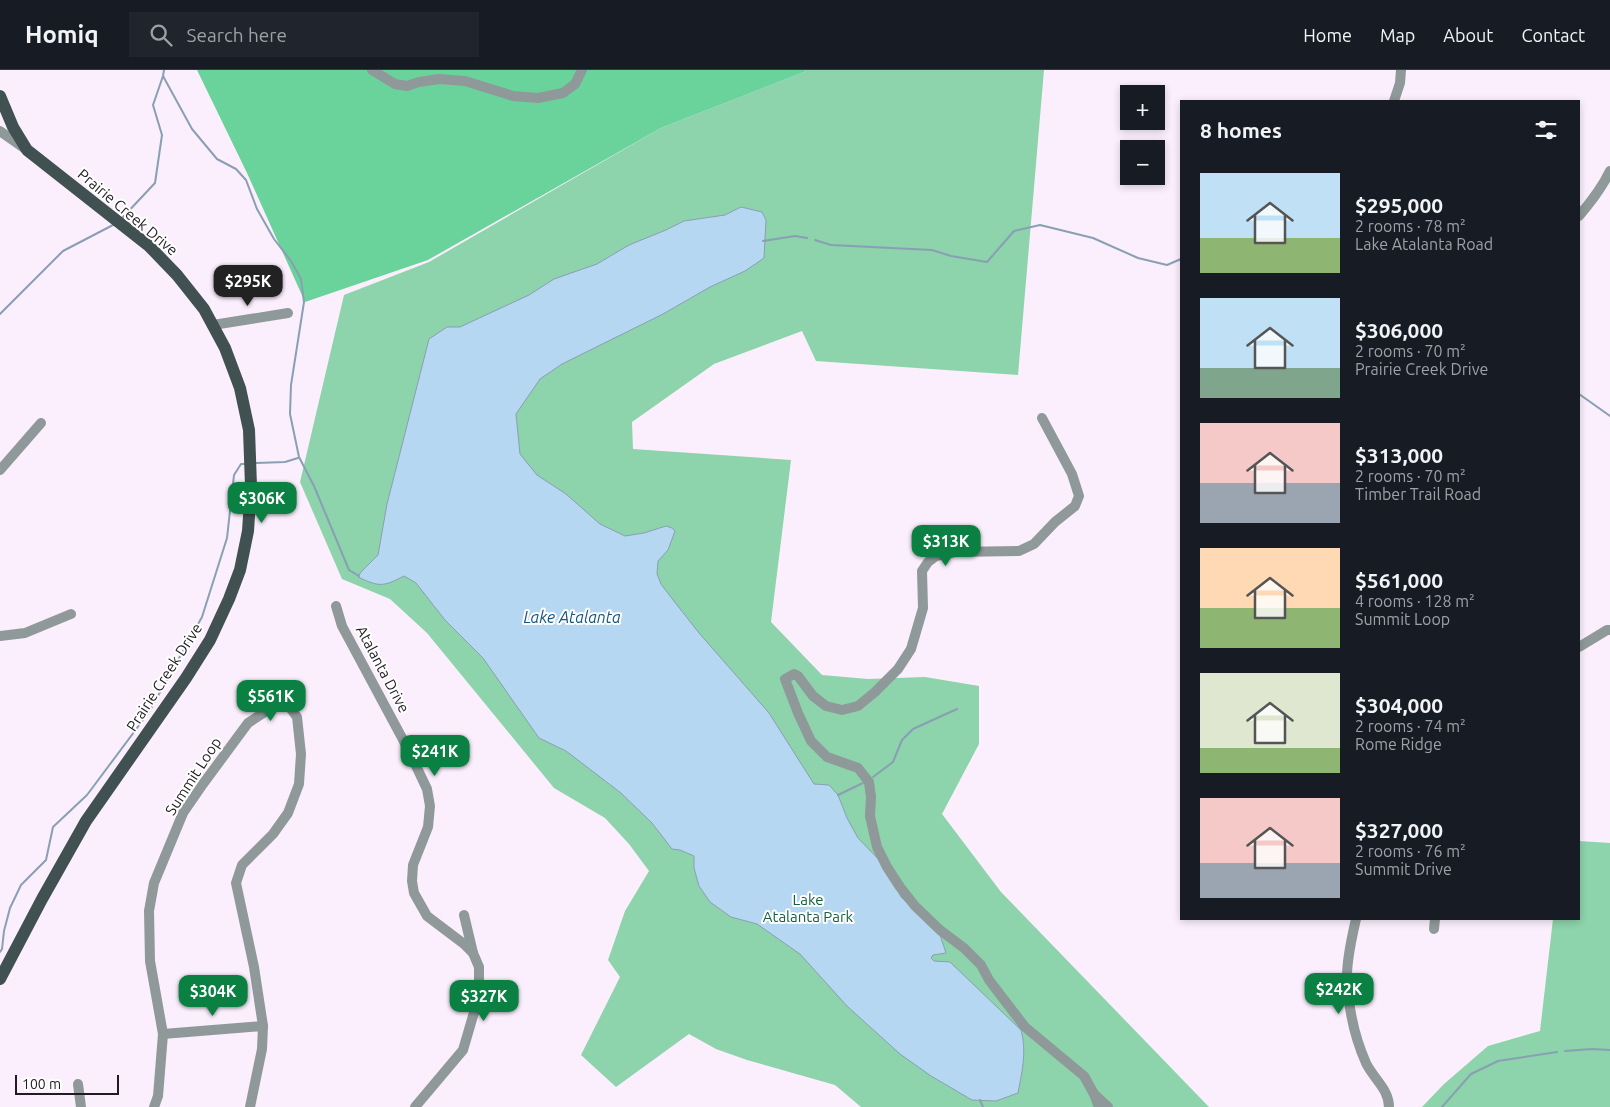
<!DOCTYPE html>
<meta charset="utf-8">
<style>
body{margin:0;font-family:Ubuntu,sans-serif;background:#20242c;color:#f1f3f6;height:100vh;display:flex;flex-direction:column;font-size:19px;white-space:nowrap}
*{box-sizing:border-box;margin:0}
p{font-size:16px;color:#9ea1a6}
.icon{flex:none;width:28px;height:28px;fill:none;stroke:currentColor;stroke-width:2;stroke-linecap:round;stroke-linejoin:round}
.map{position:relative;flex:1;overflow:hidden}
.details{position:absolute;left:1180px;top:30px;width:400px;height:820px;display:flex;flex-direction:column;background:#171b24;border-radius:0px;box-shadow:0 2px 8px #0003}
.details>*{flex:none}
.fabs{position:absolute;left:1120px;top:15px;display:grid;gap:10px}
.fabs a{display:grid;place-items:center;width:45px;height:45px;border-radius:0px;background:#171b24;box-shadow:0 2px 8px #0003;font-size:25px}
.scale{position:absolute;left:15px;bottom:12px;width:104px;box-sizing:border-box;padding-left:5px;border:2px solid #211c21;border-top:0;font-size:14px;line-height:18px;white-space:nowrap;color:#211c21;-webkit-text-stroke:4px #fff;paint-order:stroke}
.price{position:absolute;translate:-50% -42px;padding:0 11px;border-radius:10px;background:#0b8043;color:#fff;font-size:16px;line-height:32px;filter:drop-shadow(0 1px 2px #0008)}
.price::after{content:'';position:absolute;left:50%;top:30px;width:15px;height:11px;margin-left:-8px;background:inherit;clip-path:polygon(0 0,100% 0,50% 100%)}
.price.active{background:#222;color:#fff}
ul{padding:0;list-style:none}
li{display:flex;align-items:center;gap:15px;height:125px;padding:0 20px}
li span{display:grid;place-items:center;flex:none;width:140px;height:100px;border-radius:0px;color:#555}
li>.icon{margin-inline-start:auto}
span .icon{width:60px;height:60px;fill:#fffc;stroke-width:1}
li b{font-size:21px}
h2{display:flex;justify-content:space-between;align-items:center;height:60px;padding:0 20px;font-size:21px}
header{display:flex;align-items:center;gap:30px;box-sizing:border-box;height:70px;padding:0 25px;background:#171b24;border-bottom:1px solid #363941}
header strong{font-size:24px}
nav{display:flex;gap:28px;margin-inline-start:auto;font-size:18px}
.search{width:350px;height:45px;background:#20242c;display:flex;align-items:center;gap:12px;box-sizing:border-box;padding:0 18px;border-radius:0px;color:#9ea1a6;font-size:19px}
.map>svg:first-child{display:block}
</style>
<header>
<strong>Homiq</strong>
<div class="search"><svg class="icon" aria-label="search" viewBox="0 0 24 24"><circle cx="10" cy="10" r="6"/><path d="M15 15l6 6"/></svg>Search here</div>
<nav><a>Home</a><a>Map</a><a>About</a><a>Contact</a></nav>
</header>
<div class="map">
<svg width="1610" height="1037" viewBox="0 0 1610 1037">
<rect width="100%" height="100%" fill="#fbeffd"/>
<!-- green -->
<g fill="#8dd3ab">
<path d="M805,0H1044L1018,305L816,291L802,261L714,294L632,352L633,379L791,390L771,552L822,605L868,609L925,607L979,616V674L942,744L1001,822L1209,1037H861L835,1015L747,990L716,979L689,964L616,1017L581,985L620,907L608,890L625,841L649,801L629,774L605,748L554,718L427,563L390,529L342,509L300,412L344,225L429,192L661,58L804,2Z"/>
<path d="M1579,771L1610,773V1037H1422L1444,1014L1488,976L1540,961L1553,849H1579Z"/>
</g>
<!-- forest -->
<path fill="#6ad39c" d="M197,0H805L804,2L661,58L428,190L305,232L247,103Z"/>
<!-- water -->
<path fill="#b6d7f1" stroke="#899fb3" d="M741,137L762,142L766,150L764,188L745,201L710,217L663,244L562,294L540,309L516,344L520,384L537,405L566,424L600,454L625,466L644,463L666,456L672,458L675,461L668,480L658,491L657,504L661,514L670,526L699,563L769,643L814,714L829,715L838,725L847,748L858,768L886,797L901,827L940,865L946,883L933,885L931,888L934,891L950,892L1021,960C1027,981 1022,1002 1018,1023L996,1031L972,1030L931,1006L900,984L847,936L800,884L757,854L731,847L710,832L699,816L694,798V786L680,780L672,779L652,753L621,723L566,681L539,668L483,588L445,550L416,513L404,506C383,517 379,517 358,507L361,502L378,485L387,434L429,269L447,257H460L529,225L554,209L597,194L629,175L666,160L684,151L725,145Z"/>
<g fill="none" stroke-linecap="round" stroke-linejoin="round">
<!-- stream -->
<g stroke="#899fb3" stroke-width="2">
<path d="M164,0L163,6L192,59L217,89L236,99L246,110L257,139L274,169L291,191L301,209L304,232L291,315L290,344L299,387L314,416L349,500L359,506"/>
<path d="M123,147L155,113L162,65L153,35L163,6"/>
<path d="M815,170L831,175L932,180L951,186L987,192L1014,161L1040,155L1093,168L1138,188L1167,195L1181,189"/>
<path d="M763,171L795,166L807,168"/>
<path d="M0,244L63,181L113,155"/>
<path d="M1579,324L1610,346"/>
<path d="M256,393L285,392L298,388"/>
<path d="M873,707L893,692L902,670L913,659L957,639"/>
<path d="M838,725L863,713"/>
<path d="M0,882L2,879L4,861L10,838L21,815L46,790L53,757L87,725L149,642L202,547L227,468L234,405L241,394H244"/>
<path d="M1565,981L1592,979L1610,980"/>
<path d="M980,1030L983,1037"/>
<path d="M1442,1037L1471,1004L1498,991L1557,982"/>
</g>
<!-- minor -->
<g stroke="#909999" stroke-width="10">
<path d="M372,0L395,14L407,16L419,12L439,9L465,11L513,26L538,28L563,23L575,14L582,0"/>
<path d="M1394,31L1400,13L1401,0"/>
<path d="M0,61L24,78"/>
<path d="M1579,146C1591,132 1602,118 1610,101"/>
<path d="M213,255L288,243"/>
<path d="M1042,348L1072,404L1079,426L1075,436L1055,452L1034,474L1019,481L955,482L936,486L928,492L922,501L923,538L911,579L898,599L875,622L858,636L842,640L826,636L813,626L798,606L794,604L785,609L798,643L811,671L827,687L858,698L869,712L871,727L870,746L877,777L887,797L900,817L915,836L940,860L964,878L981,895L989,910L1025,957L1084,1006L1094,1024L1099,1037"/>
<path d="M0,400L41,353"/>
<path d="M336,536L342,556L408,679L427,719L430,736L428,757L413,795L412,811L414,823L427,846L464,874L473,883"/>
<path d="M0,566L25,563L71,544"/>
<path d="M1579,577L1607,560H1610"/>
<path d="M1356,849C1352,867 1347,887 1347,906C1348,936 1354,966 1366,993C1373,1008 1389,1019 1389,1037"/>
<path d="M1434,859L1435,849"/>
<path d="M163,964L263,956"/>
<path d="M78,1014L81,1037"/>
<path d="M1095,1025L1108,1037"/>
<path d="M154,1037L158,1026L163,964L150,891L149,841L154,813L183,743L203,714L248,653L274,636L284,635L291,639L297,647L301,684L299,714L288,743L273,764L242,795L236,813L254,897L263,956L262,979L250,1037"/>
<path d="M415,1037L463,980L475,939L479,915V897L473,883L464,845"/>
</g>
<!-- major -->
<path stroke="#415151" stroke-width="12" d="M0,26L13,57L27,80L149,176L177,205L204,239L225,278L240,318L249,360L251,416L248,461L240,500L229,529L210,570L186,608L86,751L42,829L0,909"/>
</g>
<g text-anchor="middle" dominant-baseline="central" stroke-width="4" stroke-linejoin="round" paint-order="stroke">
<!-- street labels -->
<g font-size="15" fill="#211c21" stroke="#fff">
<text transform="translate(128 142) rotate(40)">Prairie Creek Drive</text>
<text transform="translate(383 599) rotate(62)">Atalanta Drive</text>
<text transform="translate(164 607) rotate(-57)">Prairie Creek Drive</text>
<text transform="translate(193 706) rotate(-57)">Summit Loop</text>
</g>
<!-- park labels -->
<g font-size="15" fill="#13623f" stroke="#fff">
<text x="808" y="829">Lake<tspan x="808" dy="17">Atalanta Park</tspan></text>
</g>
<!-- water labels -->
<g font-size="16" font-style="italic" fill="#155580" stroke="#fff">
<text x="572" y="547">Lake Atalanta</text>
</g>
</g>
</svg>
<div class="fabs">
<a>+</a>
<a>−</a>
</div>
<div class="scale">100 m</div>
<b class="price active" style="left:248px;top:237px">$295K</b>
<b class="price" style="left:262px;top:454px">$306K</b>
<b class="price" style="left:946px;top:497px">$313K</b>
<b class="price" style="left:271px;top:652px">$561K</b>
<b class="price" style="left:435px;top:707px">$241K</b>
<b class="price" style="left:1339px;top:945px">$242K</b>
<b class="price" style="left:213px;top:947px">$304K</b>
<b class="price" style="left:484px;top:952px">$327K</b>
<section class="details">
<h2>8 homes<svg class="icon" aria-label="filters" viewBox="0 0 24 24"><path d="M4 7h16M4 17h16"/><circle cx="9" cy="7" r="2"/><circle cx="15" cy="17" r="2"/></svg></h2>
<ul>
<li><span style="background:linear-gradient(#bfe0f5 65%,#8fb573 0)"><svg class="icon" aria-label="home" viewBox="0 0 24 24"><path d="M3 11l9-7 9 7M6 9v11h12V9"/></svg></span><div><b>$295,000</b><p>2 rooms · 78 m²</p><p>Lake Atalanta Road</p></div></li>
<li><span style="background:linear-gradient(#bfe0f5 70%,#7fa58c 0)"><svg class="icon" aria-label="home" viewBox="0 0 24 24"><path d="M3 11l9-7 9 7M6 9v11h12V9"/></svg></span><div><b>$306,000</b><p>2 rooms · 70 m²</p><p>Prairie Creek Drive</p></div></li>
<li><span style="background:linear-gradient(#f6c9c9 60%,#9aa5b1 0)"><svg class="icon" aria-label="home" viewBox="0 0 24 24"><path d="M3 11l9-7 9 7M6 9v11h12V9"/></svg></span><div><b>$313,000</b><p>2 rooms · 70 m²</p><p>Timber Trail Road</p></div></li>
<li><span style="background:linear-gradient(#ffd9b3 60%,#8fb573 0)"><svg class="icon" aria-label="home" viewBox="0 0 24 24"><path d="M3 11l9-7 9 7M6 9v11h12V9"/></svg></span><div><b>$561,000</b><p>4 rooms · 128 m²</p><p>Summit Loop</p></div></li>
<li><span style="background:linear-gradient(#dfe7d0 75%,#8fb573 0)"><svg class="icon" aria-label="home" viewBox="0 0 24 24"><path d="M3 11l9-7 9 7M6 9v11h12V9"/></svg></span><div><b>$304,000</b><p>2 rooms · 74 m²</p><p>Rome Ridge</p></div></li>
<li><span style="background:linear-gradient(#f6c9c9 65%,#9aa5b1 0)"><svg class="icon" aria-label="home" viewBox="0 0 24 24"><path d="M3 11l9-7 9 7M6 9v11h12V9"/></svg></span><div><b>$327,000</b><p>2 rooms · 76 m²</p><p>Summit Drive</p></div></li>
</ul>
</section>
</div>
